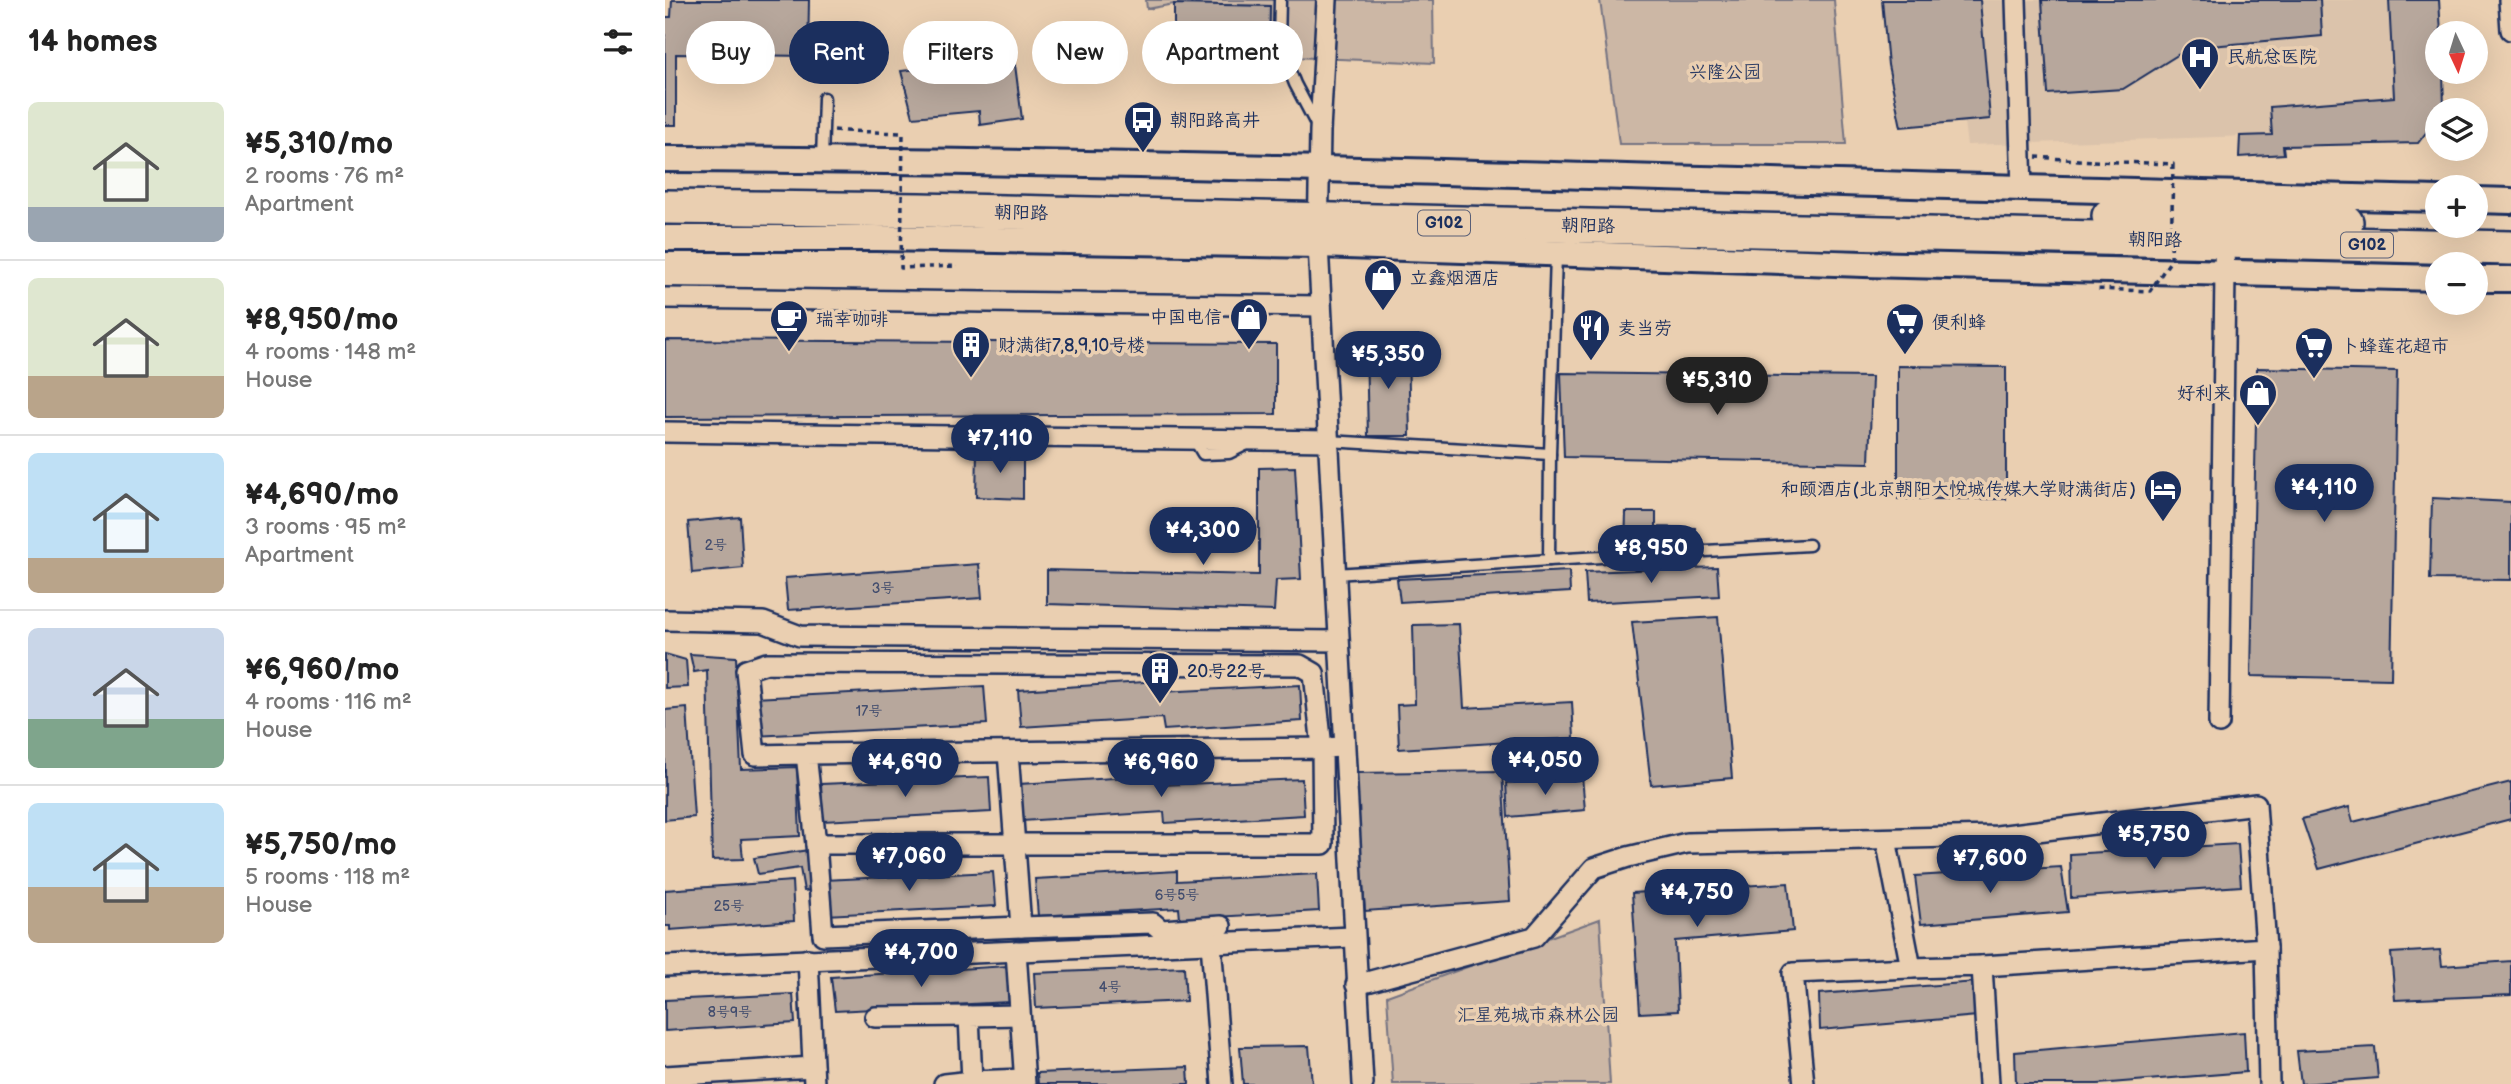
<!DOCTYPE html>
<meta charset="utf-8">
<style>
body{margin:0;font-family:"Balsamiq Sans","LXGW WenKai TC",sans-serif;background:#f6f6f6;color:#222;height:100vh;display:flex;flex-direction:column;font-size:26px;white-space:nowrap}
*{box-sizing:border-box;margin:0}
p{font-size:23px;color:#767676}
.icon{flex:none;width:38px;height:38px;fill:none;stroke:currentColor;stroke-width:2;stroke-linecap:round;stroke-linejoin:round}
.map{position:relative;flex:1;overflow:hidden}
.drawer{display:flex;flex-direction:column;background:#fff;width:665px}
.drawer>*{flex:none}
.banner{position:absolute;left:21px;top:21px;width:665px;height:63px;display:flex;gap:14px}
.needle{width:46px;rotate:176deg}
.fabs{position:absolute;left:1760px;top:21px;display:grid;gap:14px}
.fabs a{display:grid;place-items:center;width:63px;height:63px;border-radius:50%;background:#fff;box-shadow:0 7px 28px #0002;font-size:35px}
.price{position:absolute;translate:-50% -60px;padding:0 16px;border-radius:24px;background:#1b2f5e;color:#fff;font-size:23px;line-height:46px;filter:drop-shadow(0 2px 4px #0008)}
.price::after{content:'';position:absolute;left:50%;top:42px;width:21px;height:16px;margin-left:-10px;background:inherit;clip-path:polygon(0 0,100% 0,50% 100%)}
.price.current{background:#222;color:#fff}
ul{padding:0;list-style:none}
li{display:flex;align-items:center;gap:21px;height:175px;padding:0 28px}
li+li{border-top:2px solid #e0e0e0}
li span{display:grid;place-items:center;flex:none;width:196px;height:140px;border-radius:10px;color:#555}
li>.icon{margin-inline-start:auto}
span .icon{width:84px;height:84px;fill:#fffc;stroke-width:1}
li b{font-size:30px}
h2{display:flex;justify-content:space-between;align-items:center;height:84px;padding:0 28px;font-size:30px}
.tag{padding:0 24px;border-radius:32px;background:#fff;box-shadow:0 7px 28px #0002;font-size:24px;line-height:63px}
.tag.current{background:#1b2f5e;color:#fff}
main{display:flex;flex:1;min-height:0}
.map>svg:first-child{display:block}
</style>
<main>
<section class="drawer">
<h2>14 homes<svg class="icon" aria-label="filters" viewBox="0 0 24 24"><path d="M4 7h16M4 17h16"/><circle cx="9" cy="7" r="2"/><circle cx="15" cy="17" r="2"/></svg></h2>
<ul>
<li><span style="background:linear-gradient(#dfe7d0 75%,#9aa5b1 0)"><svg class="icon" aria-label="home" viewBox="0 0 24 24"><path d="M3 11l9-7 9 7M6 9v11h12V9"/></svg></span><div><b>¥5,310/mo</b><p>2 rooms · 76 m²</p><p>Apartment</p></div></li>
<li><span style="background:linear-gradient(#dfe7d0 70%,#b9a48a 0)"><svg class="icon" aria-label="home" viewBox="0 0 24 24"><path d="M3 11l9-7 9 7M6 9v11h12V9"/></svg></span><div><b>¥8,950/mo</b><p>4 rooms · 148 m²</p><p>House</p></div></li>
<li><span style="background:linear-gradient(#bfe0f5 75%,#b9a48a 0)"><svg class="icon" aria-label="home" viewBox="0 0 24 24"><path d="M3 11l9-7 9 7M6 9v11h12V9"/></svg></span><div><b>¥4,690/mo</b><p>3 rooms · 95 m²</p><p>Apartment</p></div></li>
<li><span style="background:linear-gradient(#c9d6e8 65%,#7fa58c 0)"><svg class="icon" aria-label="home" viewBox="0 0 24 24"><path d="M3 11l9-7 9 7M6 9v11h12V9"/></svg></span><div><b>¥6,960/mo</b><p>4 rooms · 116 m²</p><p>House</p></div></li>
<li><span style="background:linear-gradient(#bfe0f5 60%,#b9a48a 0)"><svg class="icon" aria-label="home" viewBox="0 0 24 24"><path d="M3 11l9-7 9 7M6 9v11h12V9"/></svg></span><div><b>¥5,750/mo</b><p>5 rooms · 118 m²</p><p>House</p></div></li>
</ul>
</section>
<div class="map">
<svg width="1846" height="1084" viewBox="0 0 1846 1084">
<rect width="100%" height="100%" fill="#eacfb1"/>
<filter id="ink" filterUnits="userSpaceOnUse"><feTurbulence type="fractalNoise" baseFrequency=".0143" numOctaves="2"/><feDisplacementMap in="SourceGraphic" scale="14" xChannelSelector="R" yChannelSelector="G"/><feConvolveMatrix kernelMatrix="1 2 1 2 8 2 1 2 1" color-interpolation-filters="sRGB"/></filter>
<g filter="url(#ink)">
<!-- built -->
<path fill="#dbc3ab" d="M1283,0H1770L1775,110H1773V130L1302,145Z"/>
<!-- green -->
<g fill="#ccb7a5" stroke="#747382" stroke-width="2">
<path d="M481,0H768L769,63L604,56L605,6L509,4L482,9Z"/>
<path d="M935,0H1169L1181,144H954Z"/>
<path d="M935,919L945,1084H728L722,996Z"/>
</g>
<!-- building -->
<g fill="#b7a79c" stroke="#1b2f5e" stroke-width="2">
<path d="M7,0H144L143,56L11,54V125H0V17H6Z"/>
<path d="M1217,0H1315L1325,119L1236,127L1223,65Z"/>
<path d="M1377,0H1655L1657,36L1524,48L1458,89L1383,94Z"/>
<path d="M1724,0H1774L1776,33H1773V72H1778L1779,109L1773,110V117L1753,143L1618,146L1619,154L1574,157L1575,136L1607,135L1605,107L1729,97Z"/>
<path d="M509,4L605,6L604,50L509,47Z"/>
<path d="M349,57L357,119L315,125L314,111L248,117L236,71Z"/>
<path d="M0,340L611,344V414L0,417Z"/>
<path d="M701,346L743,347L745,436H703Z"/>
<path d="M1233,366L1341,367V499H1233Z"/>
<path d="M1592,368L1732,371L1726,679L1586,676Z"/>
<path d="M896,373L1207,377L1204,463L899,457Z"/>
<path d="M312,451L358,452V499L311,497Z"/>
<path d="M630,467L636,579L611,580L609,611L382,604V570L594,575V468Z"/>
<path d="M1767,498L1846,502V580L1765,579Z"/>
<path d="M961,512H991V527L1030,528V541L990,540V547L960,548Z"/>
<path d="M75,517L78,568L27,573L23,522Z"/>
<path d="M314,564L317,598L123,610L120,578Z"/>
<path d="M1052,567L1054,596L922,603L920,572Z"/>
<path d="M904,571L905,592L735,602L732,579Z"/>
<path d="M1053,617L1067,778L986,785L967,622Z"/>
<path d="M794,624L799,708L907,702L909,738L734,749L732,705L750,704L748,625Z"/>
<path d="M0,654L21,660L23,687L0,688Z"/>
<path d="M25,654L71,657L76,769L132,767L135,836L76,839L78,859L47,860L42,670L29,672Z"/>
<path d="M495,681L496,692L635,685L637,721L499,730L497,718L356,727L353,690Z"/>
<path d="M319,686L322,724L89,736L87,698Z"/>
<path d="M22,708L29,817L0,820V710Z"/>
<path d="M837,771L845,901L700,911L689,773Z"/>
<path d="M496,775L497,785L637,779L639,815L500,823L499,812L357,821L354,784Z"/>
<path d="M917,776L920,810L843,817L841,783Z"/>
<path d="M324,777L326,812L158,821L156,784Z"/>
<path d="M1846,782V819L1654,869L1637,819L1684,807L1688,822Z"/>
<path d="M1573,844L1576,886L1406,898L1405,854Z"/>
<path d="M144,850L148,890L139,891L135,868L93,874L89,858Z"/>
<path d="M1396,867L1403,912L1256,924L1250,876Z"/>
<path d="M512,871V881L652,874L654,911L515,919L514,908L373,916L370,879Z"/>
<path d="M328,872L331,906L161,915L159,880Z"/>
<path d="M127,881L129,921L5,930V926H0V890Z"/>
<path d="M1123,883L1128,931L1010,941L1013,1011L975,1013L967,893Z"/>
<path d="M1775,950L1777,966L1846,961V995L1730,1000L1726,953Z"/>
<path d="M342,966L344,1002L170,1011L166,977Z"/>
<path d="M519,967L521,1001L371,1008L369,973Z"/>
<path d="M1311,982L1312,1016L1155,1030L1154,994Z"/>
<path d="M128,994L130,1023L0,1031V1000Z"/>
<path d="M1579,1032L1581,1072L1433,1084H1351L1350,1052Z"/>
<path d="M644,1046L647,1084H578L575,1047Z"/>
<path d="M1710,1047L1713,1078L1636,1084L1632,1051Z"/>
<path d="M523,1067L524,1084H373L372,1073Z"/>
</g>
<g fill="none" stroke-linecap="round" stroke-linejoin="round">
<defs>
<g id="service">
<path d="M615,0L614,44L630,84L651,124"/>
<path d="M157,160L159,98"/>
<path d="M529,439L538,454L564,453L582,444"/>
<path d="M663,441L885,454L884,560L670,574"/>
<path d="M885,454L891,254"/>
<path d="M884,560L1144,545"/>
</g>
<g id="minor">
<path d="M662,0L655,131L653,245L698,1084"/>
<path d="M1351,0L1357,189"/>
<path d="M1844,0L1846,30"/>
<path d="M0,298L656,306"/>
<path d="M0,432L663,441"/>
<path d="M0,620L98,622L135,636L673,641"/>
<path d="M1554,723L1560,273L1558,234"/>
<path d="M343,752L356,927L488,923L496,930L556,926"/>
<path d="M141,754L151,844H658L657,748L649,673L635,665L102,663L81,670L90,755L141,754L657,748L678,747"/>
<path d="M1221,839L1246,968L1317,966L1324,1084"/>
<path d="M151,844L158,935L356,927"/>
<path d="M546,943L557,1084"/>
<path d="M1601,948L1604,1084"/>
<path d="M351,951L360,1084"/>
<path d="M143,959L149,1084"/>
<path d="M0,966L688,937"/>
<path d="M691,985L869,937L929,868L963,857L1022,843L1332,836L1591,804L1601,948L1317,966"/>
<path d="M355,1015L304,1016L307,1081L359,1079"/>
<path d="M210,1017L304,1016"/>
<path d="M0,1076L148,1067"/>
<path d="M279,1084L307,1081"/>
<path d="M1139,1084L1128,973L1246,968"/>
</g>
<g id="tertiary">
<path d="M0,159C591,162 1182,185 1773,199"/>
<path d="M1811,200L1846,201"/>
<path d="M0,238H211L653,245L1199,264L1773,278"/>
<path d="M1811,279H1846"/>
</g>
<g id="trunk">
<path d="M0,207L255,210L1846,248"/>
<path d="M1444,216L1681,222"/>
</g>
</defs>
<!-- service casing -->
<use href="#service" stroke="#1b2f5e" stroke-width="15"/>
<!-- minor casing -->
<use href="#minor" stroke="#1b2f5e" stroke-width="24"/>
<!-- tertiary casing -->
<use href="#tertiary" stroke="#1b2f5e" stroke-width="30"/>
<!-- trunk casing -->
<use href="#trunk" stroke="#1b2f5e" stroke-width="38"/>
<!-- path -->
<g stroke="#1b2f5e" stroke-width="3.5" stroke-dasharray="5 5" stroke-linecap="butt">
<path d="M169,130L180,131"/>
<path d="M1371,157L1428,161"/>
</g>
<!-- service -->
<use href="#service" stroke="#eacfb1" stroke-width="10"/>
<!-- minor -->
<use href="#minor" stroke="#eacfb1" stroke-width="19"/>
<!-- tertiary -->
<use href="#tertiary" stroke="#eacfb1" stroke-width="24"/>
<!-- trunk -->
<use href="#trunk" stroke="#eacfb1" stroke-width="33"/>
<!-- path-bridge -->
<g stroke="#1b2f5e" stroke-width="3.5" stroke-dasharray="5 5" stroke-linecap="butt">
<path d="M180,131L238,133L236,268L293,266"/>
<path d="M1428,161L1508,164L1506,260L1485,291L1430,289"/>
</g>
</g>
</g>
<!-- icons -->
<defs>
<symbol id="hospital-pin" viewBox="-11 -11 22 30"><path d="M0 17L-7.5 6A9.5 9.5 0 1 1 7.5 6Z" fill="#1b2f5e" stroke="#eacfb1"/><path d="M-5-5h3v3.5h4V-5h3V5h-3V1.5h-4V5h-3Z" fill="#fff"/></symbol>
<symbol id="bus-pin" viewBox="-11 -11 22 30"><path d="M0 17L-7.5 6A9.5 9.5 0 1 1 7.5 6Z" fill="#1b2f5e" stroke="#eacfb1"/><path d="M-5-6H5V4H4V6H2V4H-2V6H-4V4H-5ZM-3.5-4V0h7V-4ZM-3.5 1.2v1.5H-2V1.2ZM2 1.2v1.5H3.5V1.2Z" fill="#fff"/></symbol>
<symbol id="shop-pin" viewBox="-11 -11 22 30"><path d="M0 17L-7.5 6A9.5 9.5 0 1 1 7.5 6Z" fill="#1b2f5e" stroke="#eacfb1"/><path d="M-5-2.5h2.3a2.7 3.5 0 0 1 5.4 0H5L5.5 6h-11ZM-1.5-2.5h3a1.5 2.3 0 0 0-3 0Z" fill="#fff"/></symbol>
<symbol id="cafe-pin" viewBox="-11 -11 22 30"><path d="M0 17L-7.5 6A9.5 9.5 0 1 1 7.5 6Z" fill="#1b2f5e" stroke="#eacfb1"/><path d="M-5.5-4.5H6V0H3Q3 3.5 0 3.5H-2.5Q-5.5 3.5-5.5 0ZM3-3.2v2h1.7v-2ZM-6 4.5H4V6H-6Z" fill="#fff"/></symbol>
<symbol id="supermarket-pin" viewBox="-11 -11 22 30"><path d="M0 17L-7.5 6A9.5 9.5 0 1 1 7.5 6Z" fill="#1b2f5e" stroke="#eacfb1"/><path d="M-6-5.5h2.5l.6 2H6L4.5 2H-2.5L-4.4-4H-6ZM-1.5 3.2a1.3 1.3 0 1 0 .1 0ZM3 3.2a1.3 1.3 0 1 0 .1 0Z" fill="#fff"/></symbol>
<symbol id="restaurant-pin" viewBox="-11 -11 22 30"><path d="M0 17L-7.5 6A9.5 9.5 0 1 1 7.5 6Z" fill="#1b2f5e" stroke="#eacfb1"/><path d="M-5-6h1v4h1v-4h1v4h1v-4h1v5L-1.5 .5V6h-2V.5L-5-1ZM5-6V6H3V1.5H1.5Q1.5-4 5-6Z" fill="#fff"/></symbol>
<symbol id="building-pin" viewBox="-11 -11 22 30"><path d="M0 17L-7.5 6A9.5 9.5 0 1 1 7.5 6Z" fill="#1b2f5e" stroke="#eacfb1"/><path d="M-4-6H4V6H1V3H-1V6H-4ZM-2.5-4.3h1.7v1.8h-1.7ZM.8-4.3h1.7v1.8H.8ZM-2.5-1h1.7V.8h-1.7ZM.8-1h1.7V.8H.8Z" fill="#fff"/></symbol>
<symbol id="hotel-pin" viewBox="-11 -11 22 30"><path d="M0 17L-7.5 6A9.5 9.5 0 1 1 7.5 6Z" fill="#1b2f5e" stroke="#eacfb1"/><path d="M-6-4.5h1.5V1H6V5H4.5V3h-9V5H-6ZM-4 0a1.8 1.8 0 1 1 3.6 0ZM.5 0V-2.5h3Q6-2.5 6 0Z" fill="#fff"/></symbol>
</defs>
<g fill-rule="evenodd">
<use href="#hospital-pin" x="1513" y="35" width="44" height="60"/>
<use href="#bus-pin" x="456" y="98" width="44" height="60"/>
<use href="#shop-pin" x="696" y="256" width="44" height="60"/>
<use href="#shop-pin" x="562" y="295" width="44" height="60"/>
<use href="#cafe-pin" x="102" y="297" width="44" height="60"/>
<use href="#supermarket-pin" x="1218" y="300" width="44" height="60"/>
<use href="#restaurant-pin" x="904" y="306" width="44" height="60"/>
<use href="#building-pin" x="284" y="323" width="44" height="60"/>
<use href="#supermarket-pin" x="1627" y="324" width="44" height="60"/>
<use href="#shop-pin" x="1571" y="371" width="44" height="60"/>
<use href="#hotel-pin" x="1476" y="467" width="44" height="60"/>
<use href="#building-pin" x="473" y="649" width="44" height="60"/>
</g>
<g text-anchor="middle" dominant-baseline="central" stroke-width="7" stroke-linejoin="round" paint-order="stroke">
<!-- number labels -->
<g font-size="14" fill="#424d6e">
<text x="51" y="545">2号</text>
<text x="218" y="588">3号</text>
<text x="204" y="711">17号</text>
<text x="512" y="895">6号5号</text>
<text x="64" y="906">25号</text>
<text x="445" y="987">4号</text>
<text x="65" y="1012">8号9号</text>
</g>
<!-- shield labels -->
<g fill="#eacfb1" stroke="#595f77" stroke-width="2">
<rect x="753" y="210.5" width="52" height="25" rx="5"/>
<rect x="1676" y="232.5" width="52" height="25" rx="5"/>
</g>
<g font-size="16" font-weight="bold" fill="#1b2f5e">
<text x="779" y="223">G102</text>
<text x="1702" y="245">G102</text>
</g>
<!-- poi labels -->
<g font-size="18" fill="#1b2f5e" stroke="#eacfb1" text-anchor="start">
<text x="1562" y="57">民航总医院</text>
<text x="505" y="120">朝阳路高井</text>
<text x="745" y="278">立鑫烟酒店</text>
<text x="557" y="317" text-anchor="end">中国电信</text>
<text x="151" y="319">瑞幸咖啡</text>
<text x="1267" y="322">便利蜂</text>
<text x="953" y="328">麦当劳</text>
<text x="333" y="345">财满街7,8,9,10号楼</text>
<text x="1676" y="346">卜蜂莲花超市</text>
<text x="1566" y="393" text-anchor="end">好利来</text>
<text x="1471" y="489" text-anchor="end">和颐酒店(北京朝阳大悦城传媒大学财满街店)</text>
<text x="522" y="671">20号22号</text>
</g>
<!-- park labels -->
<g font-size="18" fill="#2d3d65" stroke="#eacfb1">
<text x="1060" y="72">兴隆公园</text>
<text x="873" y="1015">汇星苑城市森林公园</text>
</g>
<!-- street labels -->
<g font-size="18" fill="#1b2f5e" stroke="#eacfb1">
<text transform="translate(356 213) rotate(1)">朝阳路</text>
<text transform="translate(923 226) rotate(1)">朝阳路</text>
<text transform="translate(1490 240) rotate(1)">朝阳路</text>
</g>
</g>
</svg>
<div class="fabs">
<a><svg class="needle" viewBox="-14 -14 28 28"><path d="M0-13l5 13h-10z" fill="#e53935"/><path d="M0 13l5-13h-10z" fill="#767676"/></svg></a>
<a><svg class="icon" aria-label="layers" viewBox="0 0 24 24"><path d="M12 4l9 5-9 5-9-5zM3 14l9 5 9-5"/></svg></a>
<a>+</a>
<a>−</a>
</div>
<b class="price" style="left:723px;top:391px">¥5,350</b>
<b class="price current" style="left:1052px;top:417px">¥5,310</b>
<b class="price" style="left:335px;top:475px">¥7,110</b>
<b class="price" style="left:1659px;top:524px">¥4,110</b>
<b class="price" style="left:538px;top:567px">¥4,300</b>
<b class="price" style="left:986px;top:585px">¥8,950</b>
<b class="price" style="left:880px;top:797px">¥4,050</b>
<b class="price" style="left:240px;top:799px">¥4,690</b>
<b class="price" style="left:496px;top:799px">¥6,960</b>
<b class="price" style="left:1489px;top:871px">¥5,750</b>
<b class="price" style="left:244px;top:893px">¥7,060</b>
<b class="price" style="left:1325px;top:895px">¥7,600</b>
<b class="price" style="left:1032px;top:929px">¥4,750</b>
<b class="price" style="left:256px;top:989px">¥4,700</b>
<div class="banner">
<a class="tag">Buy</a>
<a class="tag current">Rent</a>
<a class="tag">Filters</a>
<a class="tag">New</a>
<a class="tag">Apartment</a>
</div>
</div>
</main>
